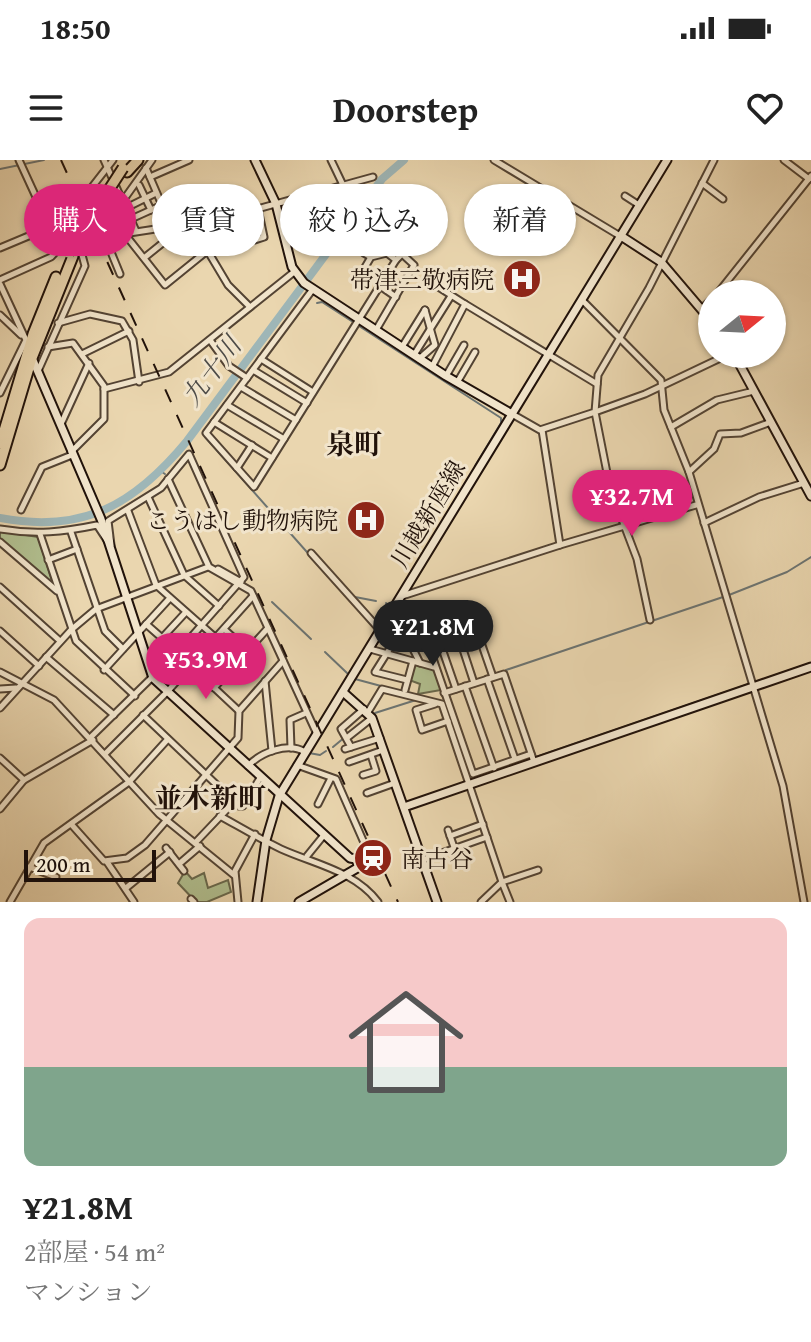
<!DOCTYPE html>
<html lang="ja">
<meta charset="utf-8">
<style>
body{margin:0;font-family:"Gentium Book Plus","Noto Serif JP",serif;background:#f6f6f6;color:#222;height:100vh;display:flex;flex-direction:column;font-size:30px;white-space:nowrap}
*{box-sizing:border-box;margin:0}
p{font-size:26px;color:#767676}
.icon{flex:none;width:44px;height:44px;fill:none;stroke:currentColor;stroke-width:2;stroke-linecap:round;stroke-linejoin:round}
.map{position:relative;height:742px;overflow:hidden}
.drawer{display:flex;flex-direction:column;background:#fff;flex:1}
.drawer>*{flex:none}
.hud{position:absolute;left:24px;top:24px;width:764px;height:72px;display:flex;gap:16px}
.needle{width:52px;rotate:72deg}
.tools{position:absolute;left:698px;top:120px;display:grid;gap:16px}
.tools a{display:grid;place-items:center;width:88px;height:88px;border-radius:50%;background:#fff;box-shadow:0 2px 6px #0004;font-size:40px}
.scale{position:absolute;left:24px;bottom:20px;width:132px;box-sizing:border-box;padding-left:8px;border:4px solid #21120a;border-top:0;font-size:22px;line-height:28px;white-space:nowrap;color:#21120a;-webkit-text-stroke:6px #f1e4cb;paint-order:stroke}
.price{position:absolute;translate:-50% -68px;padding:0 18px;border-radius:28px;background:#db2777;color:#fff;font-size:26px;line-height:52px;filter:drop-shadow(0 2px 4px #0008)}
.price::after{content:'';position:absolute;left:50%;top:48px;width:24px;height:18px;margin-left:-12px;background:inherit;clip-path:polygon(0 0,100% 0,50% 100%)}
.price.active{background:#222;color:#fff}
ul{padding:0;list-style:none}
li{display:grid;align-content:center;gap:16px;height:424px;padding:0 24px}
li span{display:grid;place-items:center;height:248px;border-radius:16px;color:#555}
li>.icon{margin-inline-start:auto}
span .icon{width:144px;height:144px;fill:#fffc;stroke-width:1}
li b{font-size:34px}
.chip{padding:0 28px;border-radius:36px;background:#fff;box-shadow:0 2px 6px #0004;font-size:28px;line-height:72px}
.chip.active{background:#db2777;color:#fff}
.status{display:flex;justify-content:space-between;align-items:center;height:56px;padding:0 40px;background:#fff;direction:ltr}
.status svg{height:22px;fill:currentColor}
header{display:flex;justify-content:space-between;align-items:center;height:104px;padding:0 24px;background:#fff;font-size:36px;font-weight:600}
.map>svg:first-child{display:block}
</style>
<div class="status"><b>18:50</b><svg viewBox="0 0 49 12"><path d="M0 12V9h3v3zM5 12V6h3v6zM10 12V3h3v9zM15 12V0h3v12zM26 1h20v11H26zM47 4h2v5h-2z"/></svg></div>
<header><svg class="icon" aria-label="menu" viewBox="0 0 24 24"><path d="M4 6h16M4 12h16M4 18h16"/></svg>Doorstep<svg class="icon" aria-label="heart" viewBox="0 0 24 24"><path d="M12 20l-8-8c-3-5 5-10 8-4 3-6 11-1 8 4z"/></svg></header>
<div class="map">
<svg width="811" height="742" viewBox="0 0 811 742">
<rect width="100%" height="100%" fill="#ead6af"/>
<filter id="stains"><feTurbulence type="fractalNoise" baseFrequency=".0025" numOctaves="4"/><feColorMatrix values="0 0 0 0 .2 0 0 0 0 .09 0 0 0 0 .02 0 0 0 .5 -.17"/></filter>
<radialGradient id="worn" r=".72"><stop offset=".6" stop-color="#630" stop-opacity="0"/><stop offset="1" stop-color="#630" stop-opacity=".3"/></radialGradient>
<!-- green -->
<g fill="#b1bf8f" stroke="#69684c" stroke-width="2">
<path d="M0,371L38,377L53,424L0,380Z"/>
<path d="M223,473L244,492L213,524L194,505Z"/>
<path d="M415,504L435,510L441,530L418,534L420,524L409,520Z"/>
<path d="M185,711L192,719L204,713L208,728L228,720L231,732L207,742H196L178,723Z"/>
</g>
<g fill="none" stroke-linecap="round" stroke-linejoin="round">
<!-- stream -->
<g stroke="#6c7472" stroke-width="2">
<path d="M0,9L44,0"/>
<path d="M317,143L322,142L353,162"/>
<path d="M359,166L501,258V263L475,306"/>
<path d="M205,277L345,435"/>
<path d="M162,312L165,314"/>
<path d="M729,435L787,412L811,397"/>
<path d="M355,437L376,441"/>
<path d="M272,442L311,479"/>
<path d="M386,443L390,446"/>
<path d="M325,492L347,513"/>
<path d="M355,519L381,526"/>
<path d="M755,522L811,503"/>
<path d="M516,541L506,510L723,437"/>
<path d="M375,553L416,540"/>
<path d="M333,587L345,577"/>
<path d="M309,593L320,595L326,591"/>
<path d="M536,597L749,524"/>
<path d="M471,620L529,599"/>
<path d="M493,688L504,720"/>
</g>
<!-- river -->
<path stroke="#9eb6b7" stroke-width="8" d="M0,358C84,374 135,344 187,281L382,19L404,0"/>
<defs>
<g id="street">
<path d="M19,0L59,87"/>
<path d="M104,0L136,71"/>
<path d="M331,0L343,25"/>
<path d="M494,0L620,76"/>
<path d="M784,0L809,19"/>
<path d="M146,8L171,66"/>
<path d="M150,17L189,0"/>
<path d="M702,23L723,39"/>
<path d="M139,25L151,50"/>
<path d="M313,34L323,85"/>
<path d="M85,36L113,0"/>
<path d="M625,36L639,45"/>
<path d="M126,48L156,33"/>
<path d="M223,58L233,87L264,77L258,49"/>
<path d="M131,59L162,45"/>
<path d="M191,63L228,125L250,147"/>
<path d="M124,73L165,125L207,91"/>
<path d="M347,77L360,81L364,93L371,97"/>
<path d="M0,88L50,67"/>
<path d="M144,98L185,65"/>
<path d="M120,114L102,70L152,0"/>
<path d="M0,120L51,97L64,83L221,59L373,17"/>
<path d="M429,121L465,144L432,207"/>
<path d="M0,124L26,180L0,233"/>
<path d="M380,126L396,137"/>
<path d="M313,129L206,273L254,327L396,100L387,93L371,97L361,114"/>
<path d="M717,134L811,16"/>
<path d="M582,140L661,220L664,250L689,312L783,626L804,742"/>
<path d="M465,144L597,224"/>
<path d="M701,149L712,139"/>
<path d="M0,155L21,175"/>
<path d="M58,163L90,154L122,161L133,180L139,222"/>
<path d="M376,170L414,105L402,94L396,100"/>
<path d="M210,180L229,206L247,218"/>
<path d="M48,187L73,183L104,226V259L71,292"/>
<path d="M402,187L425,150"/>
<path d="M82,194L129,171"/>
<path d="M414,195L451,136"/>
<path d="M261,199L313,232"/>
<path d="M419,199L435,185L425,150"/>
<path d="M253,210L307,243"/>
<path d="M38,211L85,106L78,80"/>
<path d="M446,216L464,185"/>
<path d="M458,221L475,192"/>
<path d="M241,227L296,260"/>
<path d="M104,229L169,212L294,112"/>
<path d="M227,245L284,279"/>
<path d="M512,254L540,270L595,252L598,215L649,128L714,0"/>
<path d="M214,262L272,298"/>
<path d="M61,264L89,203"/>
<path d="M671,267L717,240L754,231"/>
<path d="M237,308L252,285"/>
<path d="M689,312L714,289L720,274L741,273L771,262"/>
<path d="M168,319L209,407L251,431L317,574"/>
<path d="M148,337L184,415L219,446"/>
<path d="M21,350L42,307L72,295"/>
<path d="M128,351L156,425L216,478"/>
<path d="M704,363L759,337L804,323"/>
<path d="M0,369C36,375 63,372 97,365L110,385"/>
<path d="M71,372L105,471L123,489"/>
<path d="M40,374L76,481L135,536"/>
<path d="M0,382L57,431"/>
<path d="M560,385L696,345"/>
<path d="M311,393L380,470"/>
<path d="M48,400L77,389"/>
<path d="M218,409L241,422"/>
<path d="M0,427L60,481"/>
<path d="M402,436L560,385L542,270"/>
<path d="M650,460L637,399L610,328L595,252L645,234L729,194"/>
<path d="M146,464L178,492"/>
<path d="M224,469L247,490"/>
<path d="M0,471L39,506"/>
<path d="M457,471L474,523"/>
<path d="M438,477L456,529"/>
<path d="M162,478L186,452"/>
<path d="M412,487L427,481"/>
<path d="M370,489L434,507"/>
<path d="M46,497L114,555"/>
<path d="M191,506L239,551"/>
<path d="M104,510L170,438"/>
<path d="M0,512L54,540L159,654L234,715"/>
<path d="M493,517L475,465L427,481L473,614L531,594"/>
<path d="M487,519L515,599"/>
<path d="M407,520L375,512L392,485L412,487L420,503"/>
<path d="M265,521L272,591"/>
<path d="M465,526L494,608"/>
<path d="M214,528L268,468"/>
<path d="M0,529L16,528"/>
<path d="M405,530L413,501"/>
<path d="M444,533L504,514L534,602"/>
<path d="M435,544L416,550L422,570L448,561"/>
<path d="M0,548L71,470L96,449L208,407"/>
<path d="M368,552L382,529L442,544L502,722L481,742"/>
<path d="M143,555L239,646H243L260,618"/>
<path d="M91,577L178,492L244,417L189,294L161,328L108,361L111,385"/>
<path d="M348,577L372,558"/>
<path d="M351,587L341,569L364,549"/>
<path d="M291,588L290,560L306,553"/>
<path d="M345,589L380,578"/>
<path d="M106,593L167,532L253,436"/>
<path d="M0,598L24,620"/>
<path d="M349,602L383,590"/>
<path d="M297,605L336,619L365,685L356,699"/>
<path d="M248,606C261,592 288,582 305,592"/>
<path d="M363,615L376,611L371,595"/>
<path d="M367,633L395,623"/>
<path d="M318,644L331,618"/>
<path d="M0,649L24,620L93,580"/>
<path d="M220,656C240,667 260,679 281,689C314,704 355,711 378,742"/>
<path d="M71,664L104,701L127,698L145,685L238,578L239,551L283,501"/>
<path d="M448,670L456,693"/>
<path d="M450,676L483,664"/>
<path d="M195,683L234,642"/>
<path d="M166,688L184,711"/>
<path d="M307,696L324,675"/>
<path d="M422,700L487,677"/>
<path d="M107,702L134,742"/>
<path d="M179,704L200,686"/>
<path d="M29,707L56,717"/>
<path d="M126,728L170,692"/>
<path d="M191,739L194,742"/>
<path d="M10,742L44,683L129,622L168,579"/>
<path d="M238,742L235,711L255,674"/>
<path d="M510,742L502,722L538,710"/>
</g>
<g id="secondary">
<path d="M255,0L276,44L292,107L304,123L446,216L512,254"/>
<path d="M621,76L661,102L712,162"/>
<path d="M734,194L811,336"/>
<path d="M32,198L101,359L153,518L350,698L356,699L359,707"/>
<path d="M343,532L372,558L437,742"/>
<path d="M404,647L811,507"/>
<path d="M257,742L266,680L279,636L667,0"/>
<path d="M299,742L359,707"/>
</g>
<g id="highway">
<path d="M127,12L138,0"/>
<path d="M0,284L33,174L56,117"/>
<path d="M0,305L32,198L73,96"/>
</g>
</defs>
<!-- street casing -->
<use href="#street" stroke="#534333" stroke-width="9"/>
<!-- secondary casing -->
<use href="#secondary" stroke="#21120a" stroke-width="11"/>
<!-- highway casing -->
<use href="#highway" stroke="#21120a" stroke-width="13"/>
<!-- street -->
<use href="#street" stroke="#f1e4cb" stroke-width="5"/>
<!-- secondary -->
<use href="#secondary" stroke="#f1e4cb" stroke-width="7"/>
<!-- highway -->
<use href="#highway" stroke="#ead6af" stroke-width="9"/>
<!-- rail -->
<path stroke="#21120a" stroke-width="2" stroke-dasharray="14 14" stroke-linecap="butt" d="M61,0L398,742"/>
<defs>
<path id="highway-bridge" d="M68,93L123,8"/>
</defs>
<!-- highway-bridge casing -->
<use href="#highway-bridge" stroke="#21120a" stroke-width="13" stroke-linecap="butt"/>
<!-- highway-bridge -->
<use href="#highway-bridge" stroke="#ead6af" stroke-width="9"/>
</g>
<!-- icons -->
<defs>
<symbol id="hospital-disc" viewBox="-11 -11 22 22"><circle r="9.5" fill="#8f2418" stroke="#f1e4cb"/><path d="M-5-5h3v3.5h4V-5h3V5h-3V1.5h-4V5h-3Z" fill="#fff"/></symbol>
<symbol id="station-disc" viewBox="-11 -11 22 22"><circle r="9.5" fill="#8f2418" stroke="#f1e4cb"/><path d="M-3-6H3Q5-6 5-4V2Q5 4 3 4L4.5 6H3L1.5 4h-3L-3 6H-4.5L-3 4Q-5 4-5 2V-4Q-5-6-3-6ZM-3.5-4v3h7v-3ZM-3.5 1v1.5H-2V1ZM2 1v1.5H3.5V1Z" fill="#fff"/></symbol>
</defs>
<g fill-rule="evenodd">
<use href="#hospital-disc" x="500" y="97" width="44" height="44"/>
<use href="#hospital-disc" x="344" y="338" width="44" height="44"/>
<use href="#station-disc" x="351" y="676" width="44" height="44"/>
</g>
<g text-anchor="middle" dominant-baseline="central" stroke-width="6" stroke-linejoin="round" paint-order="stroke">
<!-- poi labels -->
<g font-size="24" fill="#21120a" stroke="#f1e4cb" text-anchor="end">
<text x="494" y="119">帯津三敬病院</text>
<text x="338" y="360">こうはし動物病院</text>
<text x="401" y="698" text-anchor="start">南古谷</text>
</g>
<!-- street labels -->
<g font-size="24" fill="#21120a" stroke="#f1e4cb">
<text transform="translate(428 354) rotate(-59)">川越新座線</text>
</g>
<!-- water labels -->
<g font-size="26" font-style="italic" fill="#4d4b47" stroke="#f1e4cb">
<text transform="translate(211 211) rotate(-53)">九十川</text>
</g>
<!-- quarter labels -->
<g font-size="28" font-weight="bold" fill="#21120a" stroke="#f1e4cb">
<text x="354" y="283">泉町</text>
<text x="210" y="637">並木新町</text>
</g>
</g>
<rect width="100%" height="100%" filter="url(#stains)"/>
<rect width="100%" height="100%" fill="url(#worn)"/>
</svg>
<div class="tools">
<a><svg class="needle" viewBox="-14 -14 28 28"><path d="M0-13l5 13h-10z" fill="#e53935"/><path d="M0 13l5-13h-10z" fill="#767676"/></svg></a>
</div>
<div class="scale">200 m</div>
<b class="price" style="left:632px;top:378px">¥32.7M</b>
<b class="price active" style="left:433px;top:508px">¥21.8M</b>
<b class="price" style="left:206px;top:541px">¥53.9M</b>
<div class="hud">
<a class="chip active">購入</a>
<a class="chip">賃貸</a>
<a class="chip">絞り込み</a>
<a class="chip">新着</a>
</div>
</div>
<section class="drawer">
<ul>
<li><span style="background:linear-gradient(#f6c9c9 60%,#7fa58c 0)"><svg class="icon" aria-label="home" viewBox="0 0 24 24"><path d="M3 11l9-7 9 7M6 9v11h12V9"/></svg></span><div><b>¥21.8M</b><p>2部屋 · 54 m²</p><p>マンション</p></div></li>
</ul>
</section>
